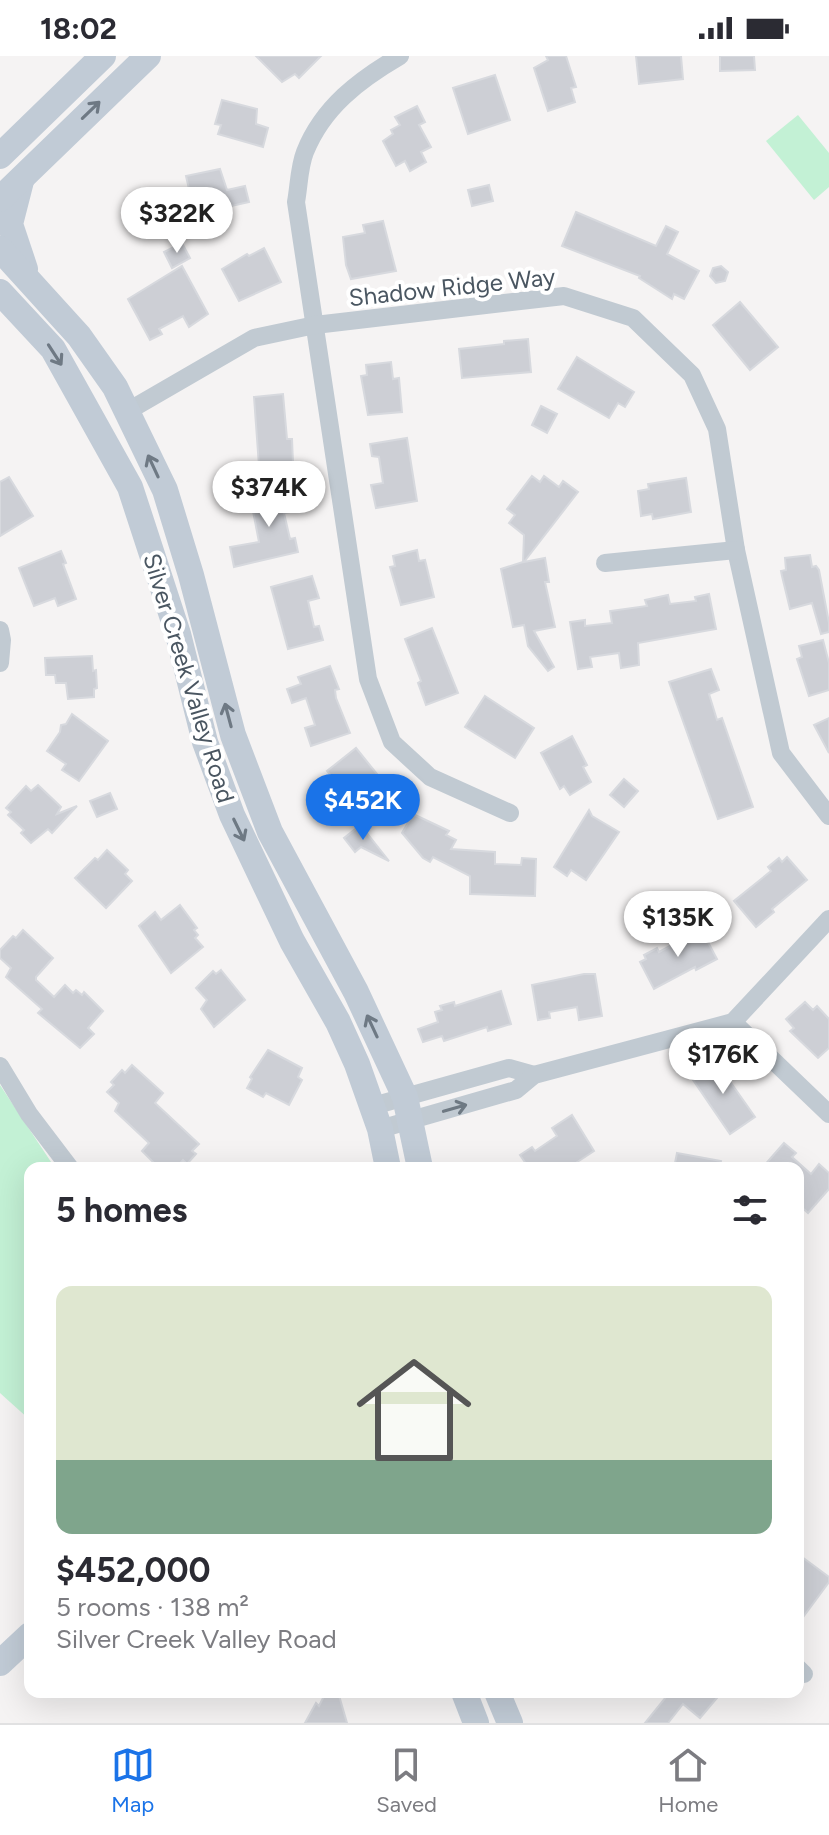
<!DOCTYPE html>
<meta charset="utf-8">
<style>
body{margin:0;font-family:Figtree,sans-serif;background:#f2f2f3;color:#2b2b33;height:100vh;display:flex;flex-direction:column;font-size:30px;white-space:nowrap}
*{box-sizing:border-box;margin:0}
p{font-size:26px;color:#7c7c81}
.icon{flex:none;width:44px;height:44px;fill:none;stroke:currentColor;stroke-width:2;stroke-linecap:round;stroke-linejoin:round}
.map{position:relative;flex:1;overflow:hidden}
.sheet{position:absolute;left:24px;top:1106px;width:780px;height:536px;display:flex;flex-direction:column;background:#fff;border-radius:16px;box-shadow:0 8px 32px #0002}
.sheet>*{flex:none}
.price{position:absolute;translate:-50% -68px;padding:0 18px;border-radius:28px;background:#fff;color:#222;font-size:26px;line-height:52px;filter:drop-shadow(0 2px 4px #0008)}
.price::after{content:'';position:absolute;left:50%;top:48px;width:24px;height:18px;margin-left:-12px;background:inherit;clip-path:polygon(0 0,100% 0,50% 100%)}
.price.active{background:#1a73e8;color:#fff}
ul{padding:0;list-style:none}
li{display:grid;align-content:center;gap:16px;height:424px;padding:0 32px}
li+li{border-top:2px solid #e1e1e2}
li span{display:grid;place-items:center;height:248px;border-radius:16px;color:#555}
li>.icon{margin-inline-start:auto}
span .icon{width:144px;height:144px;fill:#fffc;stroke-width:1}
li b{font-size:34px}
h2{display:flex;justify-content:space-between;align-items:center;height:96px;padding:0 32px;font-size:34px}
.status{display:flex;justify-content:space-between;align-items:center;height:56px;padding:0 40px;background:#fff;direction:ltr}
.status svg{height:22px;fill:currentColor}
.tab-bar{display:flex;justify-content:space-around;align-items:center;height:112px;border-top:2px solid #e1e1e2;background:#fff;font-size:22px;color:#7c7c81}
.tab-bar a{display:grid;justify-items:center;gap:4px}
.tab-bar .active{color:#1a73e8}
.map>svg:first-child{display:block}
</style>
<div class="status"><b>18:02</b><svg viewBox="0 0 49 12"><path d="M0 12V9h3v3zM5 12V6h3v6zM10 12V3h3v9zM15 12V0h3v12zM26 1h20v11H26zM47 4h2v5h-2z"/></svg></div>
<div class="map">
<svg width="829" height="1667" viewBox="0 0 829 1667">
<rect width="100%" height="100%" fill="#f5f3f3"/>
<!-- green -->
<g fill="#c3f1d5">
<path d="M798,59L829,97V131L814,144L766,85Z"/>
<path d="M0,1029L55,1112H30V1364L0,1337Z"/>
</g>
<!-- building -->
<g fill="#cdcfd5" stroke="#d7d9de" stroke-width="2">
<path d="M256,0H321L299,22L295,18L282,26Z"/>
<path d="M546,0H566L576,31L571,32L575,46L548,55L534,12L548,4Z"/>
<path d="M636,0H681L683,23L639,28Z"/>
<path d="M720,0H754L755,14L720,15Z"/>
<path d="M495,19L510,64L468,78L453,32Z"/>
<path d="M222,44L257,53L256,68L268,72L263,91L218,78L221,69L215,68Z"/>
<path d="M417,50L425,66L419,69L431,91L421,96L426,106L410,115L405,105L396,110L383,85L393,78L391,74L400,69L395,61Z"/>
<path d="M220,113L227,134L245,130L249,146L200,157L195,132L189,133L186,120Z"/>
<path d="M489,129L493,145L472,150L468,134Z"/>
<path d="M576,156L656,190L666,170L678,176L667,198L699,215L684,243L674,238L672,243L639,222L640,220L562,190Z"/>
<path d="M383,165L396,215L351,223L346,209L343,181L365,177L363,169Z"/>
<path d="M182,187L190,202L172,212L164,196Z"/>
<path d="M264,192L281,226L239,245L222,213L247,198L249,200Z"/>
<path d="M182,210L208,258L189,271L183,260L159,273L162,278L150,284L128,243Z"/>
<path d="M721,210L728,216L725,225L716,227L710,220L713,212Z"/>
<path d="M740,246L778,291L750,314L713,269Z"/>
<path d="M528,283L531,316L462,322L459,293L504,288V285Z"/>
<path d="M577,301L634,336L625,351L618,347L609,362L558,333Z"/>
<path d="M391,306L393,323L399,322L402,356L368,359L361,320L367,319L366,309Z"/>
<path d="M283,338L287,383H292L293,407L259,410L254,341Z"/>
<path d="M541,350L557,358L547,377L532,369Z"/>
<path d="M407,382L417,445L376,452L371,429L383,427L379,401L372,400L370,388Z"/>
<path d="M532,420L540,426L544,420L559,431L563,425L578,436L524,506L545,502L549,526H545L555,571L534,575L554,611L548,615L528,590L524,569L513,571L501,513L523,506L524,479L509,467L515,459L507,453Z"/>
<path d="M9,421L33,460L0,480V426Z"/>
<path d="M686,422L691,456L653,463L652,458L641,460L638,435L649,433L648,428Z"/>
<path d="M291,432L297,455L284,457L290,483L295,482L298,496L234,511L230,491L259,486L250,440Z"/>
<path d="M417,494L419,505L425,504L434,541L401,549L390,511L395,510L393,500Z"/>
<path d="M61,495L66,507L63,508L76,543L58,550L55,542L34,550L19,512Z"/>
<path d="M810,499L812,511L816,510L819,514L829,567V576L821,578L812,547L790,553L782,520L781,515L786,514L785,502Z"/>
<path d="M312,520L319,542L308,545L314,571L319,570L323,584L288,593L271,531Z"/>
<path d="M709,538L716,573L638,587L639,609L621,612L619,597L590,601L592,611L578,613L570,566L585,564V570L612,567L610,555L647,550L645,544L668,539L670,548L696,545L695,541Z"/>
<path d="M432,572L458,637L426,649L418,627L421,625L405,583Z"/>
<path d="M823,584L829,607V634L809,640L797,603L802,601L799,590Z"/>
<path d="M92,600L93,615L96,614L97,632L94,633V641L68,643L66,627H56L55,619H46L45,602Z"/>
<path d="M330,610L339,633L335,634L336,642L350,677L311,690L305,672L315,669L306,642L292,647L287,633L301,628L298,621Z"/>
<path d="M711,613L719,634L709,638L717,664L722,662L753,751L718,763L669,626Z"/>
<path d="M485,640L534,672L515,702L465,671Z"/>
<path d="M72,658L108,685L79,725L62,714L66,708L47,695L60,676L61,669L66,668Z"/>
<path d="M829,662V697L814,669Z"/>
<path d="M572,680L587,709L583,711L591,726L570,739L564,730L560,733L541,697Z"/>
<path d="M356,692L398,744L384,755L379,750L364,761L327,715Z"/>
<path d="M624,723L638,735L624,751L610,739Z"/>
<path d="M38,729L61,751L57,758L77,750L52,777L48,773L31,787L21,777L24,774L8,759L11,756L6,752L26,730L31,735Z"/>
<path d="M110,737L117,753L97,761L90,745Z"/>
<path d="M589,754L592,760L619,776L586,824L571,814L567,820L554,811Z"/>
<path d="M413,758L449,775L446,779L456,784L451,793L495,796V808L521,809L522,802L536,803L535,840L470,838V820L433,801L430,806L423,802L402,777Z"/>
<path d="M358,771L366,776L389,805L361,791L355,796L344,782Z"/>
<path d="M107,794L128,814L125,818L132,825L106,852L75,822L95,802L98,804Z"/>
<path d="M787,801L807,824L772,853L774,856L756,871L734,845L771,815L768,811L779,802L782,806Z"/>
<path d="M180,849L197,872L194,874L198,879L195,882L203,891L171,917L139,870L155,856L161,864Z"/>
<path d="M701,873L717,903L696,914L695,911L654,933L640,906L646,903L644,899L657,892L659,896Z"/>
<path d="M23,874L53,902L36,921V924L54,941L65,929L73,937L76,934L82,939L84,936L103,955L88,972L94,978L80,992L38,957L42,953L6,921L11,912L0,902V894L13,880L16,882Z"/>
<path d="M221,914L245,944L214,971L201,953L207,944L196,932L213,915L216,918Z"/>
<path d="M584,918H595L602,960L579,964L577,951L549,956L550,962L538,964L532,929Z"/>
<path d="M501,935L511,968L488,975L487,971L444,985L442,980L423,986L418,973L438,966L435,956L442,954L440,950L454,946L455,950Z"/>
<path d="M805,946L813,954L817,950L829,963V992L818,1002L790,975L794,972L786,963Z"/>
<path d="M268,994L302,1012L298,1021L302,1024L289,1049L266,1037L263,1041L247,1032L252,1023L250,1021Z"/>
<path d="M719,1002L733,1022L729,1024L755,1061L730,1078L691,1021Z"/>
<path d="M132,1009L163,1037L155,1047L199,1088L192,1095L196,1098L187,1108L183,1104L176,1112H159L142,1095L149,1087L115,1055L119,1047L107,1036L114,1029L111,1026L122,1014L125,1017Z"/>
<path d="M572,1059L594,1095L568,1112H529L520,1099L532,1091L535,1095L557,1080L552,1072Z"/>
<path d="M784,1087L796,1097L792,1101L811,1118L819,1108L829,1117V1133L808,1157L798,1148V1112H762Z"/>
<path d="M677,1097L721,1105L720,1112H674Z"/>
<path d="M798,1498L829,1521V1526L798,1568Z"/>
<path d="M326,1636L332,1640L334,1636H338L347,1667H305L316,1647L319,1650Z"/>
<path d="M670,1636H722L700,1662L683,1648L668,1667H645Z"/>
</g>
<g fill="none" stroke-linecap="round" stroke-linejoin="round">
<!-- street -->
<g stroke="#c1cad2" stroke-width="18">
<path d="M400,0C359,24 323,51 305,96C299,111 299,130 296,146L368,623L392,686L430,721L510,757"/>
<path d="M128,355L254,282L315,269L564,240L633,262L692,319L717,373L736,494L781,697L829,760"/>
<path d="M605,507L736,494"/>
<path d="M0,574L2,584L0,607"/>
<path d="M733,966L829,1058"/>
<path d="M0,1010L29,1058L70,1112"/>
<path d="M373,1050L509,1012L534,1019"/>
<path d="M380,1073L516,1034L534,1019L733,966L829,863"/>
<path d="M798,1612L804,1618"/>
</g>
<!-- secondary -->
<g stroke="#c1cbd6" stroke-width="26">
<path d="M0,100L103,0"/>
<path d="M21,125L10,168L25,213"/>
<path d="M0,143L148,0"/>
<path d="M0,193L79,280L115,331L165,434L191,519L233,679L270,776L356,936L405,1041L420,1112"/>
<path d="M0,236L53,293L130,431L178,578L205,686L232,759L292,885L338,966L357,1008L380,1073L388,1112"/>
<path d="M0,1607L30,1579"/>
<path d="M464,1636L476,1667"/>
<path d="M497,1636L510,1667"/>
</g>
</g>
<!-- one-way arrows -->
<defs><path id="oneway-shaft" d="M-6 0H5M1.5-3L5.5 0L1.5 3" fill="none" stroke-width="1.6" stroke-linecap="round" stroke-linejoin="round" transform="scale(2)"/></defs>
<g stroke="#6e7984">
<use href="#oneway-shaft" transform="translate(91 54) rotate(-44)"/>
<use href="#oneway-shaft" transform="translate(55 299) rotate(57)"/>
<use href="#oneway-shaft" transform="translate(153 410) rotate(-115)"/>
<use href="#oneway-shaft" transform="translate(228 659) rotate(-105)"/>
<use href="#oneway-shaft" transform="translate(239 774) rotate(64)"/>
<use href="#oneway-shaft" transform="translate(372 970) rotate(-115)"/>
</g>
<use stroke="#6e7983" href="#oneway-shaft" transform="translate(455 1052) rotate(-16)"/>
<g text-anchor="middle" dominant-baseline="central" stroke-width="8" stroke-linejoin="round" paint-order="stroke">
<!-- street labels -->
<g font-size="24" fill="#4a5661" stroke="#fff">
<text transform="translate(452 231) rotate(-6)">Shadow Ridge Way</text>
<text transform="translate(189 622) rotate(73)">Silver Creek Valley Road</text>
</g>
</g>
</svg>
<b class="price" style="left:177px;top:199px">$322K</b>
<b class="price" style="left:269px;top:473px">$374K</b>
<b class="price active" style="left:363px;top:786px">$452K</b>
<b class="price" style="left:678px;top:903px">$135K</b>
<b class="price" style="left:723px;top:1040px">$176K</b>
<section class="sheet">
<h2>5 homes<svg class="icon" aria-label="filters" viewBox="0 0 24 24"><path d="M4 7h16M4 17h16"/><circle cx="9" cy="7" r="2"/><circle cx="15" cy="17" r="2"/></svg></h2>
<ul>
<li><span style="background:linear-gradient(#dfe7d0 70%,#7fa58c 0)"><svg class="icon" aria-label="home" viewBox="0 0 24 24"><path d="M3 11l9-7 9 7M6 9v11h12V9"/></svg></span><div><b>$452,000</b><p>5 rooms · 138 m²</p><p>Silver Creek Valley Road</p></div></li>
</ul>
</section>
</div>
<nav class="tab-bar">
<a class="active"><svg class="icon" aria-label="map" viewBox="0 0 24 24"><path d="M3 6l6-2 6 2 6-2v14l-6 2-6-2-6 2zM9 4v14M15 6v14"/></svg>Map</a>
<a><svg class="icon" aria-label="saved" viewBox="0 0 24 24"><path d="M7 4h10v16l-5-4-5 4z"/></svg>Saved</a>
<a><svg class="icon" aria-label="home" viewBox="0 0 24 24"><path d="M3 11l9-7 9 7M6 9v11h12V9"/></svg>Home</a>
</nav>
